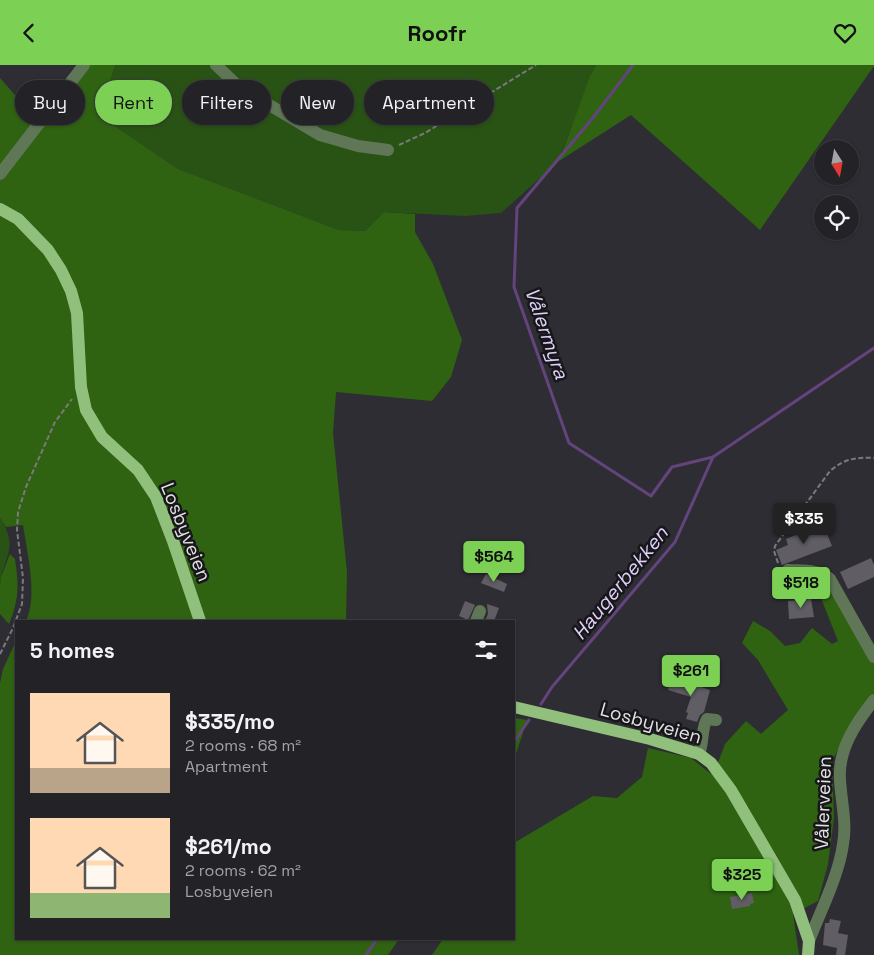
<!DOCTYPE html>
<meta charset="utf-8">
<style>
body{margin:0;font-family:"Space Grotesk",sans-serif;background:#2f2f33;color:#f1f3f6;height:100vh;display:flex;flex-direction:column;font-size:19px;white-space:nowrap}
*{box-sizing:border-box;margin:0}
p{font-size:16px;color:#a3a4a7}
.icon{flex:none;width:28px;height:28px;fill:none;stroke:currentColor;stroke-width:2;stroke-linecap:round;stroke-linejoin:round}
.map{position:relative;flex:1;overflow:hidden}
.side{position:absolute;left:15px;top:555px;width:500px;height:320px;display:flex;flex-direction:column;background:#232227;border-radius:0px;box-shadow:0 1px 4px #0004,0 0 0 1px #403f44}
.side>*{flex:none}
.guide{position:absolute;left:15px;top:15px;width:500px;height:45px;display:flex;gap:10px}
.needle{width:32px;rotate:169deg}
.buttons{position:absolute;left:814px;top:75px;display:grid;gap:10px}
.buttons a{display:grid;place-items:center;width:45px;height:45px;border-radius:50%;background:#232227;box-shadow:0 1px 4px #0004,0 0 0 1px #403f44;font-size:25px}
.price{position:absolute;translate:-50% -42px;padding:0 11px;border-radius:5px;background:#7cd155;color:#111;font-size:16px;line-height:32px;filter:drop-shadow(0 1px 2px #0008)}
.price::after{content:'';position:absolute;left:50%;top:30px;width:15px;height:11px;margin-left:-8px;background:inherit;clip-path:polygon(0 0,100% 0,50% 100%)}
.price.on{background:#222;color:#fff}
ul{padding:0;list-style:none}
li{display:flex;align-items:center;gap:15px;height:125px;padding:0 15px}
li span{display:grid;place-items:center;flex:none;width:140px;height:100px;border-radius:0px;color:#555}
li>.icon{margin-inline-start:auto}
span .icon{width:60px;height:60px;fill:#fffc;stroke-width:1}
li b{font-size:21px}
h2{display:flex;justify-content:space-between;align-items:center;height:60px;padding:0 15px;font-size:21px}
.tag{padding:0 18px;border-radius:22px;background:#232227;box-shadow:0 1px 4px #0004,0 0 0 1px #403f44;font-size:18px;line-height:45px}
.tag.on{background:#7cd155;color:#111}
header{display:flex;justify-content:space-between;align-items:center;height:65px;padding:0 15px;background:#7cd155;color:#111;font-size:22px;font-weight:700}
.map>svg:first-child{display:block}
</style>
<header><svg class="icon" aria-label="back" viewBox="0 0 24 24"><path d="M15 5l-7 7 7 7"/></svg>Roofr<svg class="icon" aria-label="heart" viewBox="0 0 24 24"><path d="M12 20l-8-8c-3-5 5-10 8-4 3-6 11-1 8 4z"/></svg></header>
<div class="map">
<svg width="874" height="890" viewBox="0 0 874 890">
<rect width="100%" height="100%" fill="#2f2d34"/>
<!-- green -->
<g fill="#295314">
<path d="M115,0H598L590,13L558,97L501,148L465,151L384,147L365,166L339,165L178,104L100,51Z"/>
<path d="M0,453C20,484 3,491 0,520Z"/>
</g>
<!-- forest -->
<g fill="#2f6312">
<path d="M84,0H115L100,51L178,104L339,165L365,166L384,147L415,149V167L433,199L462,275L451,312L432,336L336,327L333,368L347,507L346,556H26C38,530 27,488 23,460L6,462L0,453V13L39,57Z"/>
<path d="M597,0H874V1L760,165L631,50L559,96L590,11Z"/>
<path d="M10,489L15,494C19,521 19,534 9,559L0,549V520L1,512Z"/>
<path d="M822,521L837,525L874,595V628L855,652L832,696L834,753L828,799L818,836L793,849L799,890H432L443,874H514V778L593,731L617,733L642,712L648,683L691,693L711,709L719,695L725,679L746,656L761,669L788,645L758,595L742,578L753,556L770,566L785,581L800,578L812,563L832,579L838,576L819,528Z"/>
<path d="M16,576V874H399L388,890H0V618L3,604Z"/>
<path d="M514,653L527,655L514,695Z"/>
</g>
<g fill="none" stroke-linecap="round" stroke-linejoin="round">
<!-- stream -->
<g stroke="#63447c" stroke-width="3">
<path d="M633,0L592,54L517,143L514,222L569,378L651,431L672,402L713,392"/>
<path d="M541,639L552,622L675,477L713,392L874,283"/>
<path d="M514,677L529,655"/>
<path d="M366,890L377,874"/>
</g>
</g>
<!-- building -->
<g fill="#605d65">
<path d="M396,17L411,33L404,40L402,37L401,39L388,25Z"/>
<path d="M823,459L832,481L782,500L776,485L788,480L786,474Z"/>
<path d="M871,493L874,500V512L848,524L840,507Z"/>
<path d="M486,509L507,519L504,527L481,518Z"/>
<path d="M811,534L814,552L789,554L788,536Z"/>
<path d="M465,536L475,540L468,555L459,551Z"/>
<path d="M487,539L499,543L494,556H485L488,549Z"/>
<path d="M672,612L710,625L704,647L700,650L697,657L686,654L688,648L686,647L691,632L668,625Z"/>
<path d="M752,828L754,838L750,839V841L732,844L730,832Z"/>
<path d="M830,854L841,856L838,868L848,870L845,890H836L837,883L823,880L825,858H829Z"/>
</g>
<g fill="none" stroke-linecap="round" stroke-linejoin="round">
<!-- path -->
<g stroke="#7b797f" stroke-width="2" stroke-dasharray="5 2.5" stroke-linecap="butt">
<path d="M399,80L425,68L536,0"/>
<path d="M778,498L774,486L775,481L830,406C844,394 855,392 874,393"/>
<path d="M0,589L13,563L22,539L23,513L17,465L18,447L26,422L55,357L72,334"/>
</g>
<!-- minor -->
<g stroke="#607757" stroke-width="12">
<path d="M216,0L239,22L320,70L358,81L388,85"/>
<path d="M0,109L84,0"/>
<path d="M788,505C802,506 819,504 830,514L874,592"/>
<path d="M476,556L480,546"/>
<path d="M699,689C704,677 701,664 707,654L716,655"/>
<path d="M809,876C820,847 839,810 843,779C847,757 841,736 840,714C838,684 856,658 874,635"/>
</g>
<!-- major -->
<g stroke="#91c07d" stroke-width="12">
<path d="M0,144L18,154L48,185L61,205L71,226L77,248L81,322L86,345L102,372L138,405L156,432L173,476L200,556"/>
<path d="M514,642L650,674L699,689L711,698L731,725L795,835L809,876L808,890"/>
</g>
</g>
<g text-anchor="middle" dominant-baseline="central" stroke-width="5" stroke-linejoin="round" paint-order="stroke">
<!-- street labels -->
<g font-size="19" fill="#e3e1e6" stroke="#171619">
<text transform="translate(186 467) rotate(68)">Losbyveien</text>
<text transform="translate(651 658) rotate(16)">Losbyveien</text>
<text transform="translate(823 738) rotate(-88)">Vålerveien</text>
</g>
<!-- water labels -->
<g font-size="20" font-style="italic" fill="#dfcffa" stroke="#171619">
<text transform="translate(547 268) rotate(71)">Vålermyra</text>
<text transform="translate(620 518) rotate(-51)">Haugerbekken</text>
</g>
</g>
</svg>
<div class="buttons">
<a><svg class="needle" viewBox="-14 -14 28 28"><path d="M0-13l5 13h-10z" fill="#e53935"/><path d="M0 13l5-13h-10z" fill="#a3a4a7"/></svg></a>
<a><svg class="icon" aria-label="locate" viewBox="0 0 24 24"><circle cx="12" cy="12" r="6"/><path d="M12 2v4M12 18v4M2 12h4M18 12h4"/></svg></a>
</div>
<b class="price on" style="left:804px;top:480px">$335</b>
<b class="price" style="left:494px;top:518px">$564</b>
<b class="price" style="left:801px;top:544px">$518</b>
<b class="price" style="left:691px;top:632px">$261</b>
<b class="price" style="left:742px;top:836px">$325</b>
<div class="guide">
<a class="tag">Buy</a>
<a class="tag on">Rent</a>
<a class="tag">Filters</a>
<a class="tag">New</a>
<a class="tag">Apartment</a>
</div>
<section class="side">
<h2>5 homes<svg class="icon" aria-label="filters" viewBox="0 0 24 24"><path d="M4 7h16M4 17h16"/><circle cx="9" cy="7" r="2"/><circle cx="15" cy="17" r="2"/></svg></h2>
<ul>
<li><span style="background:linear-gradient(#ffd9b3 75%,#b9a48a 0)"><svg class="icon" aria-label="home" viewBox="0 0 24 24"><path d="M3 11l9-7 9 7M6 9v11h12V9"/></svg></span><div><b>$335/mo</b><p>2 rooms · 68 m²</p><p>Apartment</p></div></li>
<li><span style="background:linear-gradient(#ffd9b3 75%,#8fb573 0)"><svg class="icon" aria-label="home" viewBox="0 0 24 24"><path d="M3 11l9-7 9 7M6 9v11h12V9"/></svg></span><div><b>$261/mo</b><p>2 rooms · 62 m²</p><p>Losbyveien</p></div></li>
</ul>
</section>
</div>
